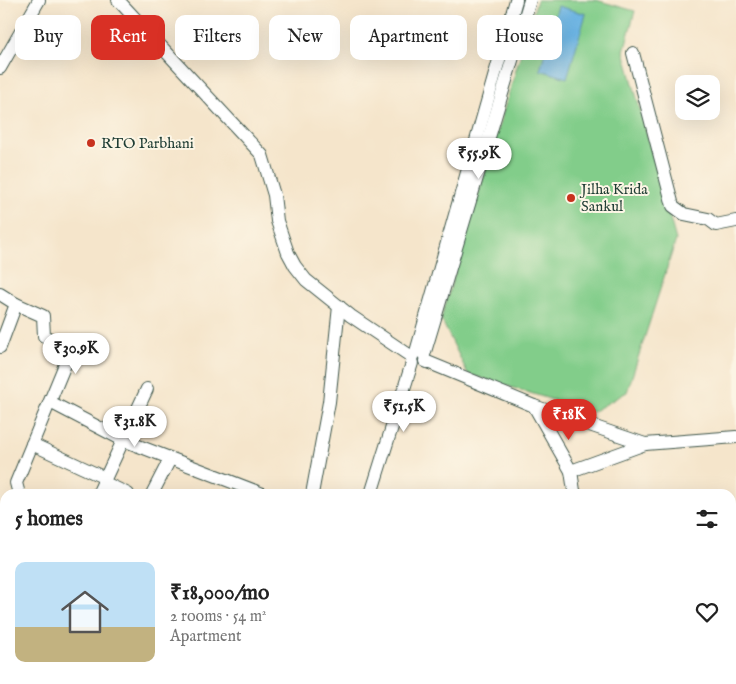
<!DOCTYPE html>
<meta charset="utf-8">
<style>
body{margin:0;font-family:"IM FELL English",serif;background:#f2f2f2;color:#222;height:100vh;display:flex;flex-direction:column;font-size:19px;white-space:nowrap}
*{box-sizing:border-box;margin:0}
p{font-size:16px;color:#767676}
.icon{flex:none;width:28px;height:28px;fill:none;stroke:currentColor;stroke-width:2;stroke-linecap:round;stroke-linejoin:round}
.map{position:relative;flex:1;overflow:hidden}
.drawer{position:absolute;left:0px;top:489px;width:736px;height:196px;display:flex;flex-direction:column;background:#fff;border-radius:15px 15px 0 0;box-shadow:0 5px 20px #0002}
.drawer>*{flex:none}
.banner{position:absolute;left:15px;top:15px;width:706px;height:45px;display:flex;gap:10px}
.fabs{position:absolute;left:675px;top:75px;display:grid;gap:10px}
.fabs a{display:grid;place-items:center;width:45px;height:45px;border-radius:10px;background:#fff;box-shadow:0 5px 20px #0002;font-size:25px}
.price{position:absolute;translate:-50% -42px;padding:0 11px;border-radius:18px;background:#fff;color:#222;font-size:16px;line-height:32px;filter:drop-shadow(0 1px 2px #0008)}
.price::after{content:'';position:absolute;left:50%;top:30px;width:15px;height:11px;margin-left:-8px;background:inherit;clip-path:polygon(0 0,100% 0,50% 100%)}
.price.active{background:#d93025;color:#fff}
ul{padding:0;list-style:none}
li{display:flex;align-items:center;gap:15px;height:125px;padding:0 15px}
li span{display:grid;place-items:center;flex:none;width:140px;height:100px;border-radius:10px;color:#555}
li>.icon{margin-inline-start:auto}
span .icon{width:60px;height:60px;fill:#fffc;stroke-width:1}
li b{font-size:21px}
h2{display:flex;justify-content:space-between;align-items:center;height:60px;padding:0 15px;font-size:21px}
.pill{padding:0 18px;border-radius:10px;background:#fff;box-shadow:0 5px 20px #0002;font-size:18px;line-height:45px}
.pill.active{background:#d93025;color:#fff}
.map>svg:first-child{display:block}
</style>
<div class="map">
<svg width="736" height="684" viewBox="0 0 736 684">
<rect width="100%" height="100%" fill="#fcf5e5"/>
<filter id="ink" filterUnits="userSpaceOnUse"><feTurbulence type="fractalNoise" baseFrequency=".02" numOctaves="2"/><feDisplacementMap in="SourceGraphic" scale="10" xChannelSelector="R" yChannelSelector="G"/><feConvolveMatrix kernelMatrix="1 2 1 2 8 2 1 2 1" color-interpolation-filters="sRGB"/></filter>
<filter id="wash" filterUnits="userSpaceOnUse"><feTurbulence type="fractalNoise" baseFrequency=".0096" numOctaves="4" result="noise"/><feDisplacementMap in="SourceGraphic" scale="20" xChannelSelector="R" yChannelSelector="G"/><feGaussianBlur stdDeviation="1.12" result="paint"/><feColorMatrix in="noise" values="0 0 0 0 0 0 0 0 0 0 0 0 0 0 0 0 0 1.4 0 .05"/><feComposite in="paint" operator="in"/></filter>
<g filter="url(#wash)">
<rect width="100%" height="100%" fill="#f5e5cb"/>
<!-- green -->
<path fill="#82cd8a" stroke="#50855f" d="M537,0H596L635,11L624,51L676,240L627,392L592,412L468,374L441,319Z"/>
<!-- water -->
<path fill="#6ab3e2" stroke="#44788b" d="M558,6L586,14L567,78L540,70Z"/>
</g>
<g filter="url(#ink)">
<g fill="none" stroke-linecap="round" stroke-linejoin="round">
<defs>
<g id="minor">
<path d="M118,0L262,155L274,195L277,221L288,253L295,266L306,280L351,316L412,357"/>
<path d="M633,53L673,206L684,214L708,219L716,225L736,221"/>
<path d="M0,68L39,0"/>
<path d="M0,294L16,304L0,347"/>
<path d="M16,304L43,316L44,336L71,350L16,483L19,494"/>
<path d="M416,352L516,0"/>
<path d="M424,355L530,0"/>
<path d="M425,361L534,406L645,444L736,437"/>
<path d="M50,402L123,440L263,494"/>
<path d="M534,406L571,471L574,491L576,494"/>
<path d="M32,444L105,478"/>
<path d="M571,471L645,444"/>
<path d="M103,482L128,494"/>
<path d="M98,494L147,389"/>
<path d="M152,494L170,459"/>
<path d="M312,494L329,402L339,306"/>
<path d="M371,494L412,363"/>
<path d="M0,543L5,546"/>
<path d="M0,602L5,606"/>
<path d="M0,654L5,646"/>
<path d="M731,670L736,675"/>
<path d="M0,671L5,674"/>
<path d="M13,680L18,684"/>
<path d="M103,680L108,684"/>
<path d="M375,680L376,684"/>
<path d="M449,680L463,684"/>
<path d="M657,680L658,684"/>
<path d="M142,684L146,680"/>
<path d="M262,684L264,680"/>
<path d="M405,684L408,680"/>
</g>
</defs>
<!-- minor casing -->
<use href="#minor" stroke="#3f564b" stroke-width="14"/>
<!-- minor -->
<use href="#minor" stroke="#fff" stroke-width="12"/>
</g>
</g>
<!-- markers -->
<g fill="#c8321e" stroke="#fcf5e5" stroke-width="2">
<circle cx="91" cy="143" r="5"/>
<circle cx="571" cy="198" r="5"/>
</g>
<g text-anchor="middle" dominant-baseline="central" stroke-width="4" stroke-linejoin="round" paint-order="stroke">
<!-- poi labels -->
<g font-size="15" fill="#1f3d34" stroke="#fcf5e5" text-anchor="start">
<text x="101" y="143">RTO Parbhani</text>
<text x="581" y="189">Jilha Krida<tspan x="581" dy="17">Sankul</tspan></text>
</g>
</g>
</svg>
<div class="fabs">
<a><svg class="icon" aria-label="layers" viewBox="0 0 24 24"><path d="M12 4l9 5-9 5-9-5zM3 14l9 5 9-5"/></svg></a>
</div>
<b class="price" style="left:479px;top:180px">₹55.9K</b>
<b class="price" style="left:76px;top:375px">₹30.9K</b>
<b class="price" style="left:404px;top:433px">₹51.5K</b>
<b class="price active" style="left:569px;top:441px">₹18K</b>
<b class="price" style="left:135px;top:448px">₹31.8K</b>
<div class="banner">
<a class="pill">Buy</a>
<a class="pill active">Rent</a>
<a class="pill">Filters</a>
<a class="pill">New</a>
<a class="pill">Apartment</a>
<a class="pill">House</a>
</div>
<section class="drawer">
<h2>5 homes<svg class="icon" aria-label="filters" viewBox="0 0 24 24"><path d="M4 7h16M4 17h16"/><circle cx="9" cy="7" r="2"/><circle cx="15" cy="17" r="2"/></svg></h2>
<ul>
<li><span style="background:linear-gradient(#bfe0f5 65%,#c2b280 0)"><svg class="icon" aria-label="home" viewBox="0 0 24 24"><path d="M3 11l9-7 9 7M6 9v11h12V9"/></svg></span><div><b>₹18,000/mo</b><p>2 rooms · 54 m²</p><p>Apartment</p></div><svg class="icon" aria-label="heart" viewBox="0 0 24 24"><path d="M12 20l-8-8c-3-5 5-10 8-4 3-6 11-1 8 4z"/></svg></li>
</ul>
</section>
</div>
